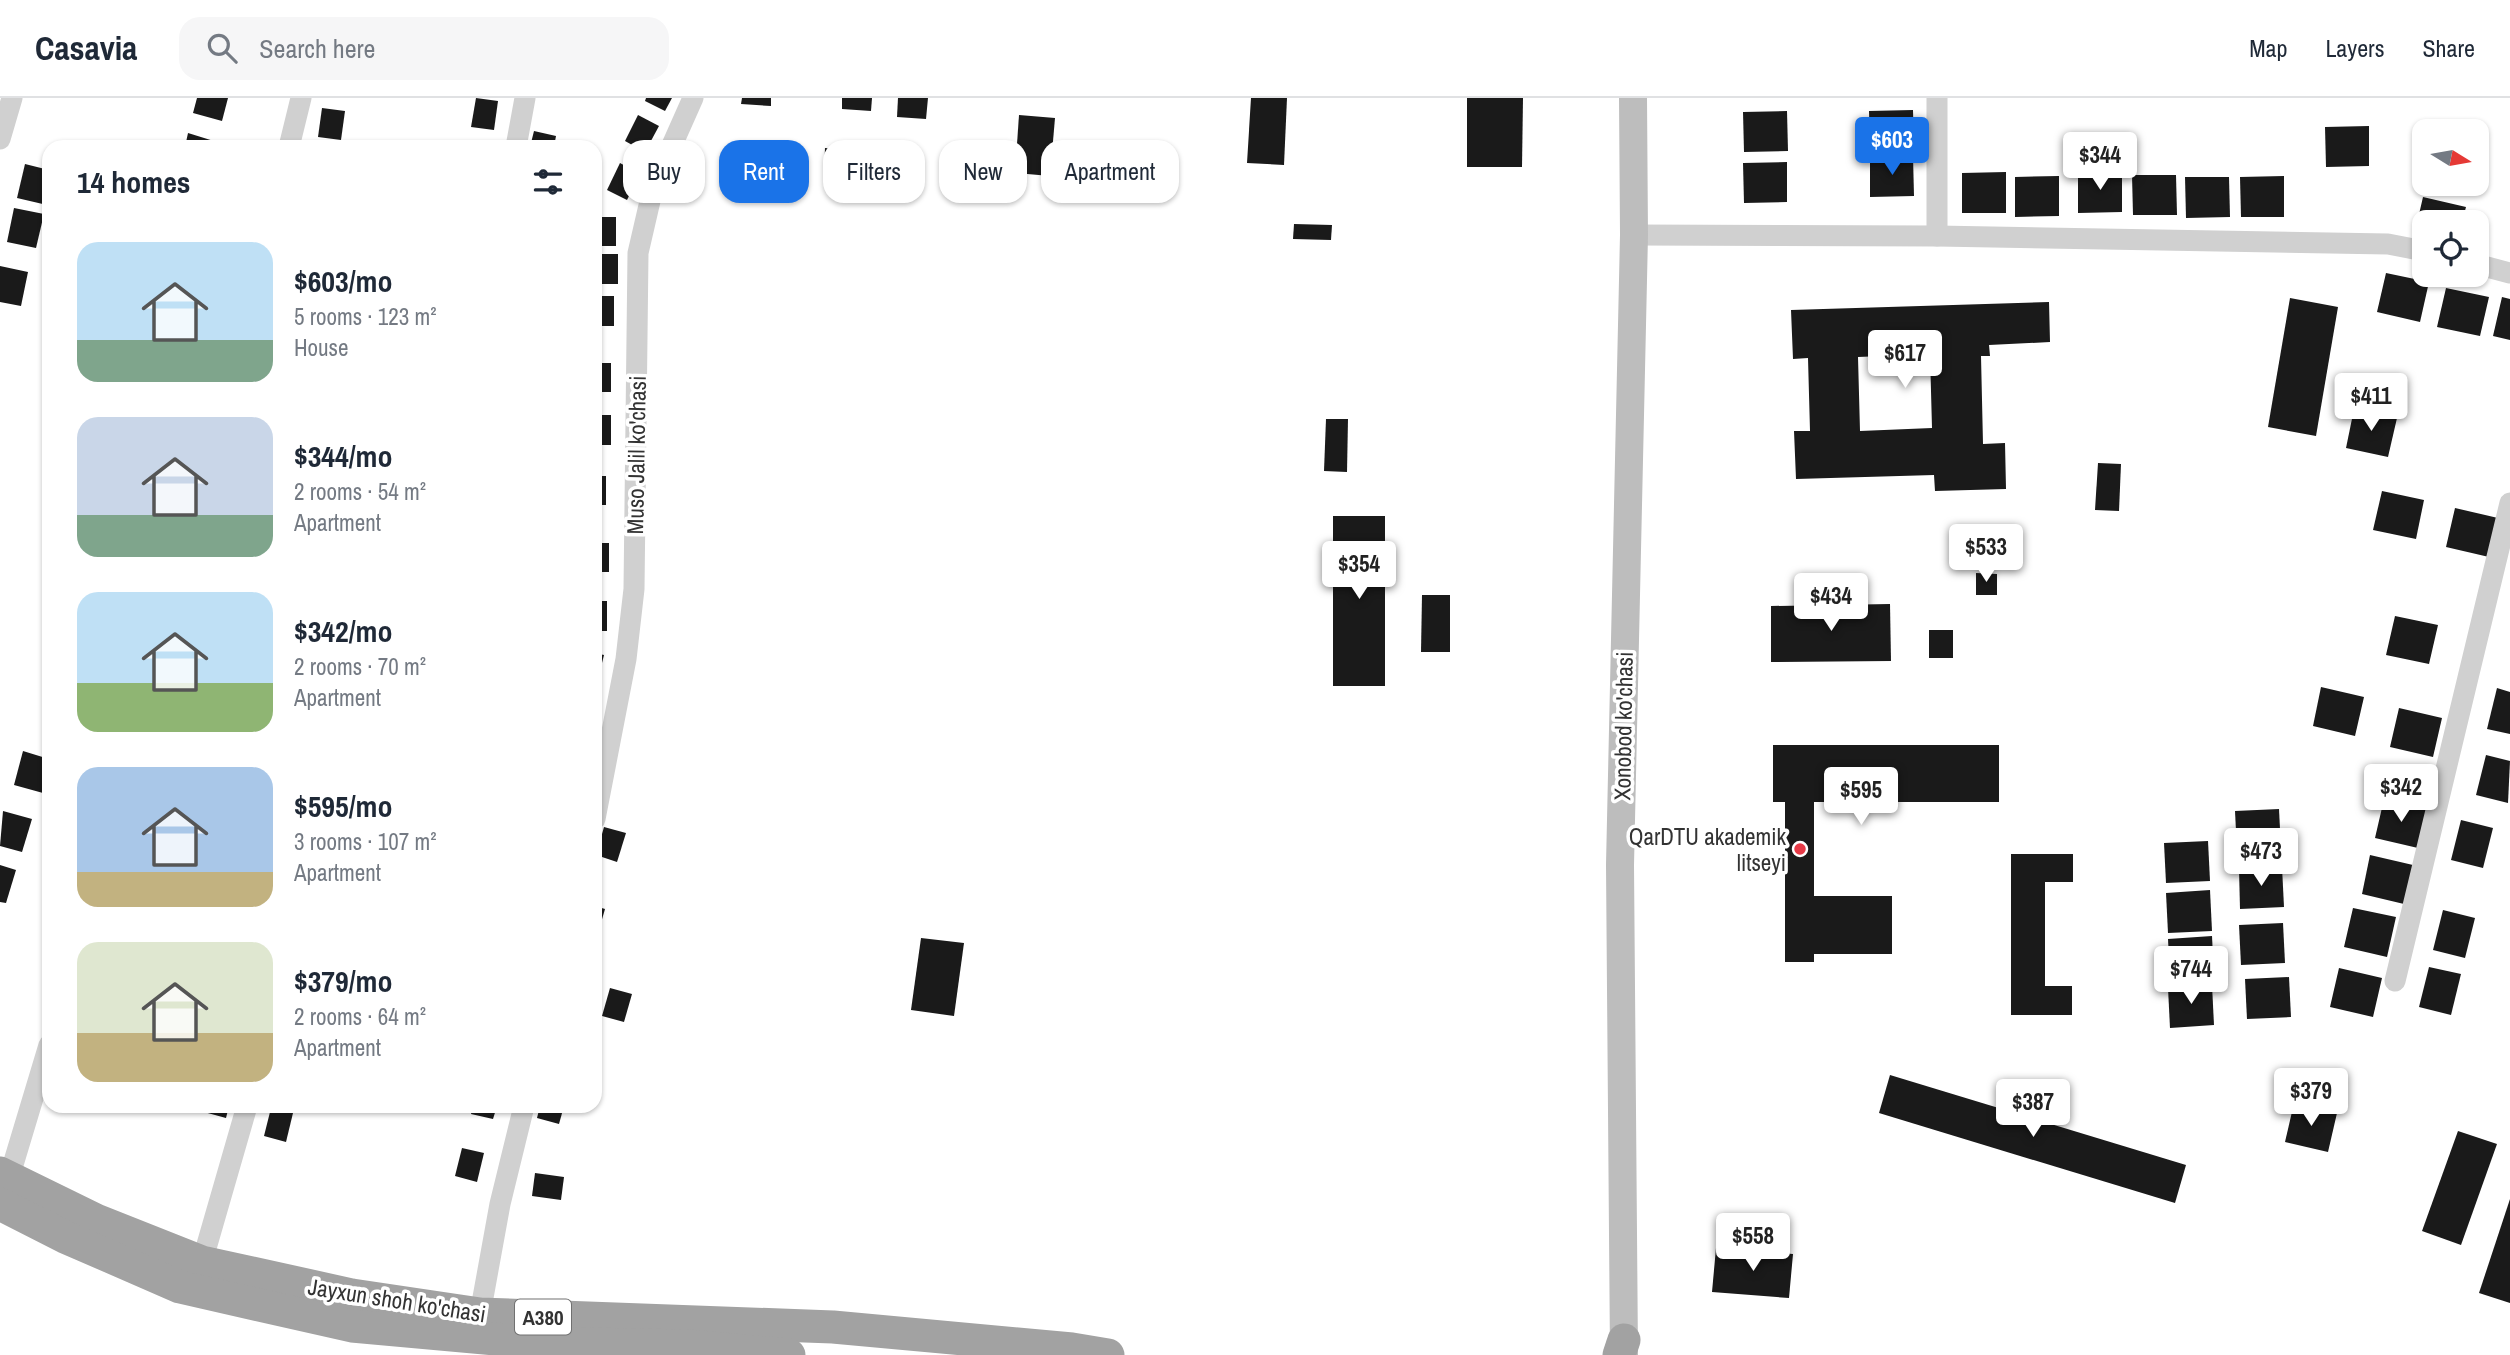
<!DOCTYPE html>
<meta charset="utf-8">
<style>
body{margin:0;font-family:"Archivo Narrow",sans-serif;background:#f6f6f7;color:#1f2937;height:100vh;display:flex;flex-direction:column;font-size:26px;white-space:nowrap}
*{box-sizing:border-box;margin:0}
p{font-size:23px;color:#747a83}
.icon{flex:none;width:38px;height:38px;fill:none;stroke:currentColor;stroke-width:2;stroke-linecap:round;stroke-linejoin:round}
.map{position:relative;flex:1;overflow:hidden}
.side{position:absolute;left:42px;top:42px;width:560px;height:973px;display:flex;flex-direction:column;background:#fff;border-radius:21px;box-shadow:0 2px 5px #0004}
.side>*{flex:none}
.guide{position:absolute;left:623px;top:42px;width:665px;height:63px;display:flex;gap:14px}
.needle{width:46px;rotate:101deg}
.controls{position:absolute;left:2412px;top:21px;display:grid;gap:14px}
.controls a{display:grid;place-items:center;width:77px;height:77px;border-radius:14px;background:#fff;box-shadow:0 2px 5px #0004;font-size:35px}
.price{position:absolute;translate:-50% -60px;padding:0 16px;border-radius:7px;background:#fff;color:#222;font-size:23px;line-height:46px;filter:drop-shadow(0 2px 4px #0008)}
.price::after{content:'';position:absolute;left:50%;top:42px;width:21px;height:16px;margin-left:-10px;background:inherit;clip-path:polygon(0 0,100% 0,50% 100%)}
.price.current{background:#1a73e8;color:#fff}
ul{padding:0;list-style:none}
li{display:flex;align-items:center;gap:21px;height:175px;padding:0 35px}
li span{display:grid;place-items:center;flex:none;width:196px;height:140px;border-radius:21px;color:#555}
li>.icon{margin-inline-start:auto}
span .icon{width:84px;height:84px;fill:#fffc;stroke-width:1}
li b{font-size:30px}
h2{display:flex;justify-content:space-between;align-items:center;height:84px;padding:0 35px;font-size:30px}
.tag{padding:0 24px;border-radius:21px;background:#fff;box-shadow:0 2px 5px #0004;font-size:24px;line-height:63px}
.tag.current{background:#1a73e8;color:#fff}
header{display:flex;align-items:center;gap:42px;box-sizing:border-box;height:98px;padding:0 35px;background:#fff;border-bottom:2px solid #e0e1e3}
header strong{font-size:33px}
nav{display:flex;gap:38px;margin-inline-start:auto;font-size:24px}
.search{width:490px;height:63px;background:#f6f6f7;display:flex;align-items:center;gap:18px;box-sizing:border-box;padding:0 24px;border-radius:21px;color:#747a83;font-size:26px}
.map>svg:first-child{display:block}
</style>
<header>
<strong>Casavia</strong>
<div class="search"><svg class="icon" aria-label="search" viewBox="0 0 24 24"><circle cx="10" cy="10" r="6"/><path d="M15 15l6 6"/></svg>Search here</div>
<nav><a>Map</a><a>Layers</a><a>Share</a></nav>
</header>
<div class="map">
<svg width="2510" height="1257" viewBox="0 0 2510 1257">
<rect width="100%" height="100%" fill="#fff"/>
<!-- building -->
<g fill="#1a1a1a" fill-rule="evenodd">
<path d="M197,0H228L222,23L193,15Z"/>
<path d="M476,0L498,3L494,32L471,29Z"/>
<path d="M646,0H672L665,13L645,3Z"/>
<path d="M742,0H771V8L741,6Z"/>
<path d="M842,0H872L871,13L842,11Z"/>
<path d="M898,0H928L926,21L897,19Z"/>
<path d="M1251,0H1287L1284,67L1247,65Z"/>
<path d="M1467,0H1523L1522,69H1467Z"/>
<path d="M322,10L345,13L341,42L318,39Z"/>
<path d="M1913,12L1914,53H1870L1869,13Z"/>
<path d="M1787,13L1788,53L1744,54L1743,14Z"/>
<path d="M638,17L659,28L645,54L625,43Z"/>
<path d="M1019,17L1055,20L1050,78L1015,75Z"/>
<path d="M2369,28V68L2326,69L2325,29Z"/>
<path d="M534,33L556,38L554,49H530Z"/>
<path d="M188,35L217,44L216,49H185Z"/>
<path d="M760,42L789,44L787,67L758,65Z"/>
<path d="M825,50L855,53L853,75L824,73Z"/>
<path d="M1913,58L1914,98L1870,99V59Z"/>
<path d="M884,62L913,64L912,87L882,85Z"/>
<path d="M1787,64V104L1744,105L1743,65Z"/>
<path d="M620,65L640,76L627,102L607,92Z"/>
<path d="M25,66L49,72L47,107L17,100Z"/>
<path d="M2006,74V115H1962V75Z"/>
<path d="M2122,74V114L2078,115V75Z"/>
<path d="M2132,77H2176L2177,117H2133Z"/>
<path d="M2059,78V118L2015,119V79Z"/>
<path d="M2284,78V119H2241L2240,79Z"/>
<path d="M2185,79H2229L2230,119L2186,120Z"/>
<path d="M2423,99L2466,109L2462,124H2424V140L2414,138Z"/>
<path d="M14,110L44,116L36,150L7,144Z"/>
<rect x="595" y="119" width="21" height="29"/>
<path d="M1294,126L1332,127L1331,142L1293,141Z"/>
<rect x="595" y="156" width="23" height="30"/>
<path d="M0,168L28,174L21,208L0,204Z"/>
<path d="M2386,175L2429,184L2420,224L2377,214Z"/>
<path d="M2446,190L2489,199L2480,238L2437,229Z"/>
<rect x="595" y="198" width="19" height="30"/>
<path d="M2502,199L2510,201V242L2493,238Z"/>
<path d="M2290,200L2338,209L2316,338L2268,329Z"/>
<path d="M2049,204L2050,244L1989,247L1990,258H1981L1983,346L2005,345L2006,391L1935,393L1934,377L1796,381L1794,333H1810L1808,260L1793,261L1791,212ZM1930,256L1932,330L1860,333L1858,259Z"/>
<rect x="595" y="265" width="16" height="29"/>
<path d="M2354,311L2397,320L2388,359L2346,350Z"/>
<rect x="595" y="317" width="16" height="30"/>
<path d="M1326,321H1348L1347,374L1324,373Z"/>
<path d="M2098,365L2121,366L2119,413L2095,412Z"/>
<rect x="595" y="378" width="11" height="29"/>
<path d="M2382,393L2424,402L2416,441L2373,432Z"/>
<path d="M2455,410L2498,420L2489,459L2446,449Z"/>
<rect x="1333" y="418" width="52" height="170"/>
<rect x="595" y="445" width="14" height="29"/>
<path d="M1976,475L1997,476V497H1976Z"/>
<path d="M1422,497H1450V554H1421Z"/>
<rect x="595" y="503" width="12" height="30"/>
<path d="M1890,506L1891,563L1771,564V508Z"/>
<path d="M2395,518L2438,527L2429,566L2386,557Z"/>
<rect x="1929" y="532" width="24" height="28"/>
<path d="M595,555L604,557L597,585H595Z"/>
<path d="M2321,589L2364,599L2355,638L2313,628Z"/>
<path d="M2497,590L2510,594V636L2487,631Z"/>
<path d="M2399,610L2442,620L2433,659L2390,649Z"/>
<path d="M1773,647H1999V704H1814V798H1892V856H1814V864H1785V704H1773Z"/>
<path d="M23,653L49,661L43,695L14,687Z"/>
<path d="M2486,657L2510,663L2508,705L2476,697Z"/>
<path d="M2384,701L2427,711L2418,750L2375,740Z"/>
<path d="M2279,711L2281,751L2237,753L2235,713Z"/>
<path d="M3,713L32,721L22,754L0,748Z"/>
<path d="M2461,722L2493,730L2483,770L2451,762Z"/>
<path d="M604,729L626,735L617,764L596,757Z"/>
<path d="M2208,743L2210,783L2166,785L2164,745Z"/>
<path d="M2011,756H2073V784H2045V888H2072V917H2011Z"/>
<path d="M2370,757L2413,767L2404,806L2362,796Z"/>
<path d="M0,767L16,772L6,805L0,804Z"/>
<path d="M2282,769L2284,809L2240,811L2239,771Z"/>
<path d="M2210,792L2212,833L2168,835L2166,795Z"/>
<path d="M595,808L605,811L596,842H595Z"/>
<path d="M2353,810L2396,819L2387,859L2344,849Z"/>
<path d="M2443,812L2475,820L2465,860L2433,852Z"/>
<path d="M2283,825L2285,865L2241,867L2239,827Z"/>
<path d="M2212,838L2214,878L2170,881L2168,841Z"/>
<path d="M921,840L964,845L954,918L911,912Z"/>
<path d="M2429,869L2461,876L2451,917L2419,909Z"/>
<path d="M2339,870L2382,880L2373,919L2330,909Z"/>
<path d="M2289,879L2291,919L2247,921L2245,881Z"/>
<path d="M2212,887L2214,927L2170,930L2168,890Z"/>
<path d="M610,890L632,896L624,924L602,918Z"/>
<path d="M1890,977L2186,1067L2175,1105L1879,1015Z"/>
<path d="M2294,1005L2337,1015L2328,1054L2285,1044Z"/>
<path d="M206,1008H229L226,1020L204,1014Z"/>
<path d="M473,1008H497L493,1021L471,1016Z"/>
<path d="M540,1008H564L559,1026L537,1020Z"/>
<path d="M271,1010L293,1015L286,1044L264,1038Z"/>
<path d="M2458,1033L2497,1046L2461,1147L2422,1133Z"/>
<path d="M462,1050L484,1055L477,1084L455,1078Z"/>
<path d="M535,1075L564,1079L561,1102L532,1098Z"/>
<path d="M2510,1101V1205L2479,1195Z"/>
<path d="M1716,1150L1793,1156L1789,1200L1712,1194Z"/>
</g>
<g fill="none" stroke-linecap="round" stroke-linejoin="round">
<!-- minor -->
<g stroke="#d0d0d0" stroke-width="21">
<path d="M0,41L12,0"/>
<path d="M289,49L301,0"/>
<path d="M516,49L525,0"/>
<path d="M1634,137L1937,138L2388,146L2424,153"/>
<path d="M1937,138V0"/>
<path d="M2476,166L2510,175"/>
<path d="M595,721L626,561L634,491L638,155L653,90L693,0"/>
<path d="M2395,883L2510,405"/>
<path d="M9,1080L49,947"/>
<path d="M202,1164L247,1008"/>
<path d="M480,1216L500,1106L524,1008"/>
</g>
<!-- secondary -->
<path stroke="#bdbdbd" stroke-width="28" d="M1624,1257L1620,767L1634,137L1633,0"/>
<!-- trunk -->
<g stroke="#a2a2a2" stroke-width="33">
<path d="M0,1075L96,1122L202,1164L352,1197L480,1216L833,1229L1072,1251L1108,1257"/>
<path d="M0,1106L65,1139L180,1189L352,1228L539,1245L689,1248L789,1257"/>
<path d="M1619,1257L1624,1242"/>
</g>
</g>
<!-- markers -->
<circle fill="#e63946" stroke="#fff" stroke-width="2.5" cx="1800" cy="751" r="7"/>
<g text-anchor="middle" dominant-baseline="central" stroke-width="7" stroke-linejoin="round" paint-order="stroke">
<!-- shield labels -->
<rect fill="#fff" stroke="#707070" stroke-width="2" x="515" y="1201.5" width="56" height="35" rx="5"/>
<g font-size="21" font-weight="bold" fill="#333">
<text x="543" y="1219">A380</text>
</g>
<!-- street labels -->
<g font-size="23" fill="#333" stroke="#fff">
<text transform="translate(636 357) rotate(-89)">Muso Jalil ko'chasi</text>
<text transform="translate(1623 628) rotate(-89)">Xonobod ko'chasi</text>
<text transform="translate(397 1202) rotate(9)">Jayxun shoh ko'chasi</text>
</g>
<!-- poi labels -->
<g font-size="23" fill="#333" stroke="#fff" text-anchor="end">
<text x="1786" y="738">QarDTU akademik<tspan x="1786" dy="26">litseyi</tspan></text>
</g>
</g>
</svg>
<div class="controls">
<a><svg class="needle" viewBox="-14 -14 28 28"><path d="M0-13l5 13h-10z" fill="#e53935"/><path d="M0 13l5-13h-10z" fill="#747a83"/></svg></a>
<a><svg class="icon" aria-label="locate" viewBox="0 0 24 24"><circle cx="12" cy="12" r="6"/><path d="M12 2v4M12 18v4M2 12h4M18 12h4"/></svg></a>
</div>
<b class="price current" style="left:1892px;top:79px">$603</b>
<b class="price" style="left:2100px;top:94px">$344</b>
<b class="price" style="left:1905px;top:292px">$617</b>
<b class="price" style="left:2371px;top:335px">$411</b>
<b class="price" style="left:1986px;top:486px">$533</b>
<b class="price" style="left:1359px;top:503px">$354</b>
<b class="price" style="left:1831px;top:535px">$434</b>
<b class="price" style="left:2401px;top:726px">$342</b>
<b class="price" style="left:1861px;top:729px">$595</b>
<b class="price" style="left:2261px;top:790px">$473</b>
<b class="price" style="left:2191px;top:908px">$744</b>
<b class="price" style="left:2311px;top:1030px">$379</b>
<b class="price" style="left:2033px;top:1041px">$387</b>
<b class="price" style="left:1753px;top:1175px">$558</b>
<div class="guide">
<a class="tag">Buy</a>
<a class="tag current">Rent</a>
<a class="tag">Filters</a>
<a class="tag">New</a>
<a class="tag">Apartment</a>
</div>
<section class="side">
<h2>14 homes<svg class="icon" aria-label="filters" viewBox="0 0 24 24"><path d="M4 7h16M4 17h16"/><circle cx="9" cy="7" r="2"/><circle cx="15" cy="17" r="2"/></svg></h2>
<ul>
<li><span style="background:linear-gradient(#bfe0f5 70%,#7fa58c 0)"><svg class="icon" aria-label="home" viewBox="0 0 24 24"><path d="M3 11l9-7 9 7M6 9v11h12V9"/></svg></span><div><b>$603/mo</b><p>5 rooms · 123 m²</p><p>House</p></div></li>
<li><span style="background:linear-gradient(#c9d6e8 70%,#7fa58c 0)"><svg class="icon" aria-label="home" viewBox="0 0 24 24"><path d="M3 11l9-7 9 7M6 9v11h12V9"/></svg></span><div><b>$344/mo</b><p>2 rooms · 54 m²</p><p>Apartment</p></div></li>
<li><span style="background:linear-gradient(#bfe0f5 65%,#8fb573 0)"><svg class="icon" aria-label="home" viewBox="0 0 24 24"><path d="M3 11l9-7 9 7M6 9v11h12V9"/></svg></span><div><b>$342/mo</b><p>2 rooms · 70 m²</p><p>Apartment</p></div></li>
<li><span style="background:linear-gradient(#a9c7e8 75%,#c2b280 0)"><svg class="icon" aria-label="home" viewBox="0 0 24 24"><path d="M3 11l9-7 9 7M6 9v11h12V9"/></svg></span><div><b>$595/mo</b><p>3 rooms · 107 m²</p><p>Apartment</p></div></li>
<li><span style="background:linear-gradient(#dfe7d0 65%,#c2b280 0)"><svg class="icon" aria-label="home" viewBox="0 0 24 24"><path d="M3 11l9-7 9 7M6 9v11h12V9"/></svg></span><div><b>$379/mo</b><p>2 rooms · 64 m²</p><p>Apartment</p></div></li>
</ul>
</section>
</div>
